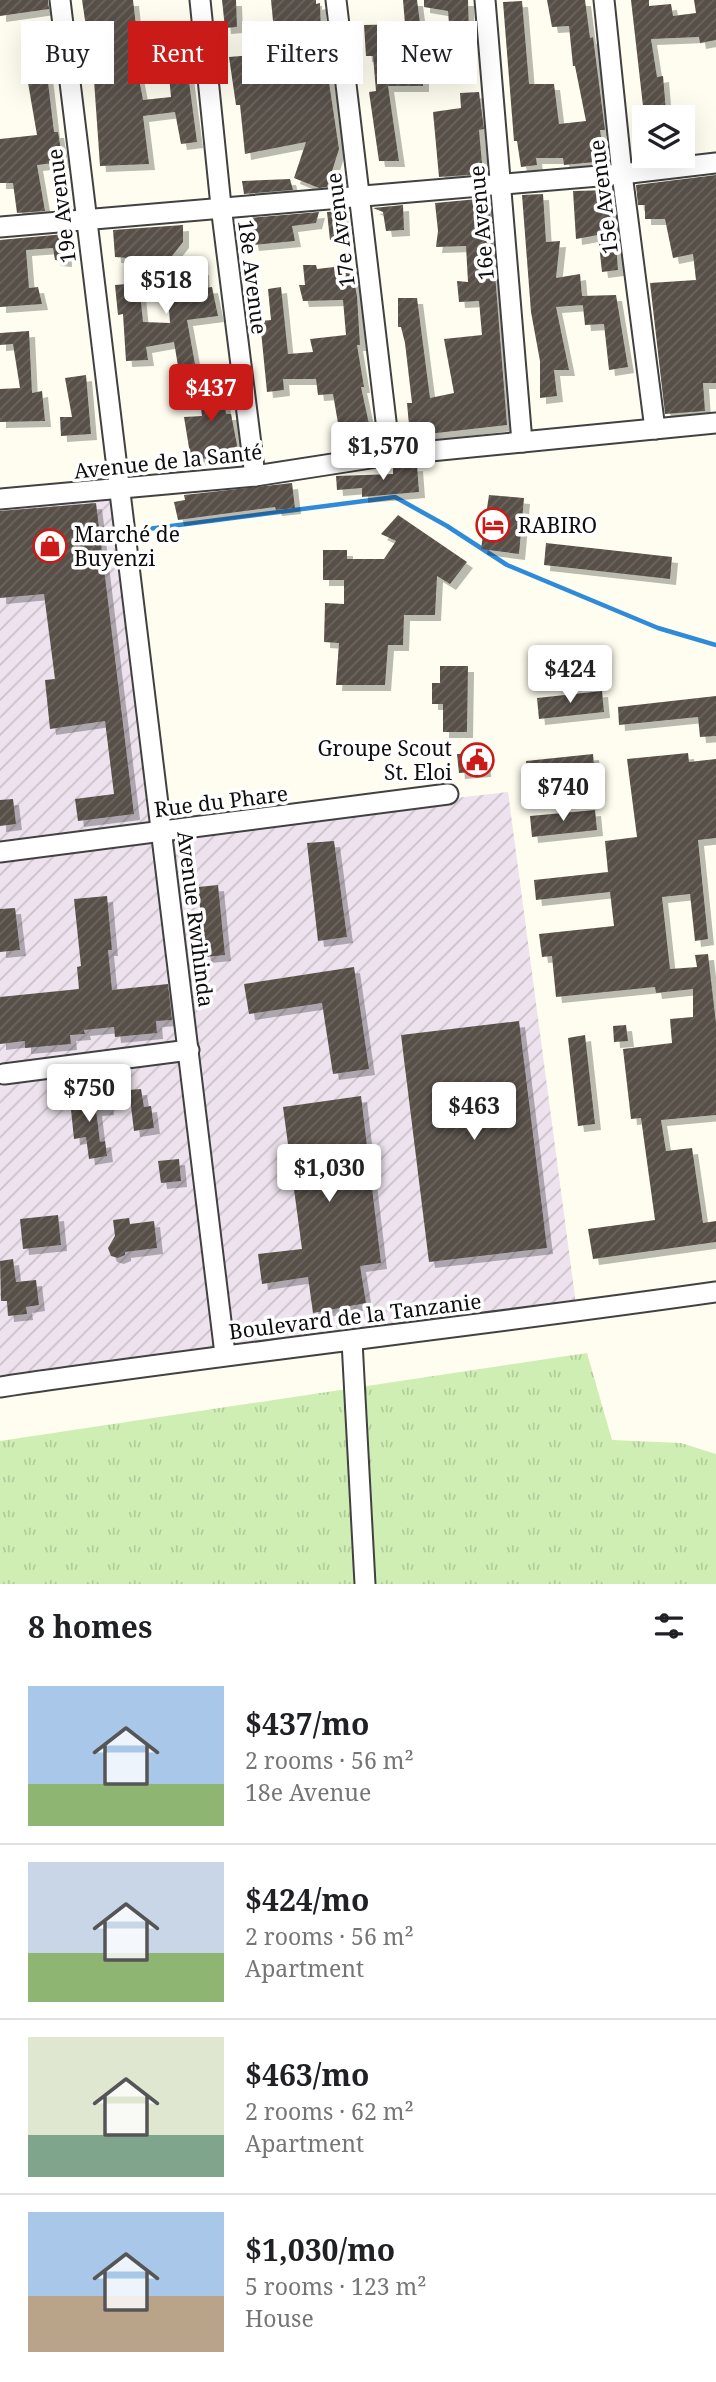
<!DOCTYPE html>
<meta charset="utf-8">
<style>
body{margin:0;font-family:"Noto Serif",serif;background:#f2f2f2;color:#202124;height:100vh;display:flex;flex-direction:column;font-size:26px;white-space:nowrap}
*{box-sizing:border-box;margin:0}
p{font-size:23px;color:#757577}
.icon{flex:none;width:38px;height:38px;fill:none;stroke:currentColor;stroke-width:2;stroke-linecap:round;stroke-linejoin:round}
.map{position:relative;height:1584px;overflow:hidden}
.sheet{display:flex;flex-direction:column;background:#fff;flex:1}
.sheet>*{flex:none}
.banner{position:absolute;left:21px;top:21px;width:676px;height:63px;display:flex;gap:14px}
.tools{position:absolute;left:632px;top:105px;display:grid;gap:14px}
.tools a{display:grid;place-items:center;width:63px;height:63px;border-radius:0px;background:#fff;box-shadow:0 7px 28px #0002;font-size:35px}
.price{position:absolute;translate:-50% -60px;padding:0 16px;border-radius:7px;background:#fff;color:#222;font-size:23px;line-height:46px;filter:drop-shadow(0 2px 4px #0008)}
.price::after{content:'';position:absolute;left:50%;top:42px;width:21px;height:16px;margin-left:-10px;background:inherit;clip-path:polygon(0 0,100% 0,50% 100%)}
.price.active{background:#cb1b19;color:#fff}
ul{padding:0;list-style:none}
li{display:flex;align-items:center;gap:21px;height:175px;padding:0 28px}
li+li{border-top:2px solid #e0e0e0}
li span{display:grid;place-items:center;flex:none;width:196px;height:140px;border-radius:0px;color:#555}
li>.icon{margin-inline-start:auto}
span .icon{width:84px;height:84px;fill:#fffc;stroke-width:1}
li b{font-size:30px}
h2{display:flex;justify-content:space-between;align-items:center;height:84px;padding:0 28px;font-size:30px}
.chip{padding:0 24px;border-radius:0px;background:#fff;box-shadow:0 7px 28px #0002;font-size:24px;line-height:63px}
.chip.active{background:#cb1b19;color:#fff}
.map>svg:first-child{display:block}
</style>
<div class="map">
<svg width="716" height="1584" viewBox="0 0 716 1584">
<defs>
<pattern id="industrial-furrows" width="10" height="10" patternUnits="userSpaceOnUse" patternTransform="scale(1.75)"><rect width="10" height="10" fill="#ede2ed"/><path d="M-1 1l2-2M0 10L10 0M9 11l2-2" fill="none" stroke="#cac1ca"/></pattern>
<pattern id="grass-tufts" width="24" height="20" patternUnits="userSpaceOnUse" patternTransform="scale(1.75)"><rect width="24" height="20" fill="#cfeeb4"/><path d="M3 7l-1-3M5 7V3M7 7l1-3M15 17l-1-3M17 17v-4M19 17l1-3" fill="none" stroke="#b1cb9a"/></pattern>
<pattern id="building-hatch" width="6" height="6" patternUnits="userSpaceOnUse" patternTransform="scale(1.75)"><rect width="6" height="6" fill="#585049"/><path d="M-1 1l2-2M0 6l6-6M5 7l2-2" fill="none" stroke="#6b655f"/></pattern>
<filter id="shadow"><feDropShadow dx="6" dy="6" stdDeviation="0" flood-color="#0004"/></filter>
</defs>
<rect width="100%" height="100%" fill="#fffdef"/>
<!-- industrial -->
<path fill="url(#industrial-furrows)" d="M120,484L162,832L508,792L577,1312L0,1387V494Z"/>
<!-- grass -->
<path fill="url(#grass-tufts)" d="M587,1353L612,1440L681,1443L716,1454V1584H0V1441Z"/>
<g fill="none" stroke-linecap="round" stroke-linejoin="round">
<!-- stream -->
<path stroke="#2e8bda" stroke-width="4.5" d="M148,529L395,497L447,526L507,565L658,628L716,645"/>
</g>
<!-- building -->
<g fill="url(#building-hatch)" filter="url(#shadow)">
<path d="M0,0H48L49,9L0,16Z"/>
<path d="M82,0H133L141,69H137L143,100L171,97L169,76L188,74L197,142L181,144L175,112L143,116L149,164L100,166L94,80Z"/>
<path d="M222,0H236L237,27L225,28Z"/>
<path d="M271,0H316V4L320,3L321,35H326L328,49H324L339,149L327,187L319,188L294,178L306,142L245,154L240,105H236L229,57L276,53L280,84L306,80L302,51L276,52Z"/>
<path d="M403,0H417L422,38H442L440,57L423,58V86H388L399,161H379L369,92L376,91L373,56H366L364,25L405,24Z"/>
<path d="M424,0H468L469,34H466V49H451L448,11L424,7Z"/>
<path d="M547,0H585L590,38L593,37L605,130H600L605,161L564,165L563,158H536L537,165L521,167L517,141H514L503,2L522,1L529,84H554L559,124L586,121L575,66H573L569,26L552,27Z"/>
<path d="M631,0H649V6L671,4L673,16L696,13L694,0H716V40L700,43L699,37L651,39L657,77L663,76L666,111L644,115Z"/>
<path d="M46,39L53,73L47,74L54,132H58L63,162L37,165L45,211L17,213L13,183H0V139L37,135L21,42Z"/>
<path d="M479,92L484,129L479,130L483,174L439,177L433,112L461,108L460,93Z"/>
<path d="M716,175V383H703L705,411L665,414L650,283L696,280L693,254L673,258L665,219H645V205H638L636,185Z"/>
<path d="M290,179L293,190L244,194L242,181Z"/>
<path d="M612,190L618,270L602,272L598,235L576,239L573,191Z"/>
<path d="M543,194L546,242L560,241L556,278L580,274L582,296L616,295L628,367L609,370L604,324L585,325L582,297L583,305L556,307L569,370H554L557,396L540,398V361L531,312L522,195Z"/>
<path d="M489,198L507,425L410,436L407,403H412L405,343L401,327H398V298H417L430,398L454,393L444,339L482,335L479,301L459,302L457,281L468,282L466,246L436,247L438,231L435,203Z"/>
<path d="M403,205L404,230L386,231L383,212L373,208Z"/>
<path d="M342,211L344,238L330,240L327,212Z"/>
<path d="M319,212L316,223L292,226L295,241L253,245L248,218Z"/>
<path d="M183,225V242L168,261L115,257L113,230Z"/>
<path d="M65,234L66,261L55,260L53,248L26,250L29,288L38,287L42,304L0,307V240Z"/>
<path d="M303,265H316L317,269L351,265L357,296L360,345H357L364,387H361L369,424L339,429L333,394L318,395L316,379H283L284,390L267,392L260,321L271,320L268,289L281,287L288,354L313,352L310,339L346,335L343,300L303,301L299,285H305Z"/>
<path d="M203,269L204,288L212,287L218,316L187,320L195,364L178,366L174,342L146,347L148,360L126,361L123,314L118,315L115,285L139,283L143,322L170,323L166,272Z"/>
<path d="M29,331L32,393L42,391L45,421L0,422V389L20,388L13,344L0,345V333Z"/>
<path d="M220,374L226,414H231L239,455L191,460L184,417L202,416L197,377Z"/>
<path d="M86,375L91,434L61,436L60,417H72L65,378Z"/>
<path d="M417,465L419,492L362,497V488L337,490L336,476L393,474V467Z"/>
<path d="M292,483L295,508L276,510L275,507L178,520L174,502L185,500L184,495Z"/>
<path d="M489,495L524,498L519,554L481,549Z"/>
<path d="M96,503L134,814L78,821L75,799L114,794L105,721L50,729L45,680L55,679L44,594L0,598V511Z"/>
<path d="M398,515L467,562L450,584L437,576L435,615H404L403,645H388L385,685H336L339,643L324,642L325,603L344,604V580H323V550H347V559H384L396,541L381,534Z"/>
<path d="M546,543L672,557L670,579L544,565Z"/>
<path d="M556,647L601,648L600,669L555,668Z"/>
<path d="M440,666H468L467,732H443V704H432V683H440Z"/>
<path d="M602,691L604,712L539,719L537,698Z"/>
<path d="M716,696V736L700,737L698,717L619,725L618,707Z"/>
<path d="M484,753L485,771L459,773L457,754Z"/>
<path d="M688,753L689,762L716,759V838L698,840L708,939L695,941L690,894L662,897L670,969L697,967L695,955L708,954L716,1023V1115L661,1120L666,1151L692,1148L703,1223L716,1221V1242L593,1259L588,1229L655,1220L641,1118L631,1119L623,1049L672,1043L670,1019L693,1017V989L656,993L655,987L556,997L552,956L542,957L539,934L614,926L610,892L536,900L534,880L608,872L605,841L637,837L627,759Z"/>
<path d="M593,754L595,776L528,783L526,761Z"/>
<path d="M13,799L16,824L0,826V800Z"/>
<path d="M595,810L597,830L532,837L530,816Z"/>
<path d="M334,841L347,937L318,941L307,843Z"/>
<path d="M218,885L225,955L205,957L198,887Z"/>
<path d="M107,896L112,950H108L112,990L168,984L172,1020L156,1021L157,1033L115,1037L114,1027L84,1030L85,1034L70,1035L71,1044L25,1048V1041L0,1044V997L79,989L77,967L81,966L74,899Z"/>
<path d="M15,908L20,950L0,952V909Z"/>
<path d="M354,967L369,1069L333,1074L322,1003L249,1014L244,984Z"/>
<path d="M519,1021L547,1248L429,1262L401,1035Z"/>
<path d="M626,1025L628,1041L614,1042L613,1026Z"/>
<path d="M585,1035L595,1124L578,1126L568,1038Z"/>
<path d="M141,1089L144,1107L151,1106L154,1128L134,1131L129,1090Z"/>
<path d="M106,1096L108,1109L96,1110L100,1142L105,1141L107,1156L89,1159L86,1137L74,1139L70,1100Z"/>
<path d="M361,1096L381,1263L360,1266L366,1303L313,1313L308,1277L262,1284L258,1254L302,1249L283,1107Z"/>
<path d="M179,1159L181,1181L161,1183L158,1161Z"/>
<path d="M58,1215L61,1245L23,1249L20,1219Z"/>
<path d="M129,1218L130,1224L154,1221L157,1248L125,1252V1255L118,1258L111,1256L108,1248L115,1236L113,1220Z"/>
<path d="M13,1259L16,1282L36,1280L39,1305L26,1307L27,1314L8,1316L7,1301H1L0,1261Z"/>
</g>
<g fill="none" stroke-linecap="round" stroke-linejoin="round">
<defs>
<g id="minor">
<path d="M60,0L225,1354"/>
<path d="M200,0L221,206L255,476"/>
<path d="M336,0L390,455"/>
<path d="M485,0L522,442"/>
<path d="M604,0L622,174L655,429"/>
<path d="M0,227L622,174L716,163"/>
<path d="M0,499L255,476L390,455L716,423"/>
<path d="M0,852L448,794"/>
<path d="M4,1074L189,1050"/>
<path d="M352,1341L365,1584"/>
<path d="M0,1387C238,1352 478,1326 716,1292"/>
</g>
</defs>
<!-- minor casing -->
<use href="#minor" stroke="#414141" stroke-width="23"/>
<!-- minor -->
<use href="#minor" stroke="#fff" stroke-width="19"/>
</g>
<!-- icons -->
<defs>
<symbol id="hotel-ring" viewBox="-11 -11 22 22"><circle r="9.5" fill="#fff" stroke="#cb1b19" stroke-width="1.5"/><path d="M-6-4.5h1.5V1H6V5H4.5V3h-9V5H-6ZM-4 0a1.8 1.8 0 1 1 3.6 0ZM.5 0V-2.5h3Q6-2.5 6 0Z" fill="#cb1b19"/></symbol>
<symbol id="shop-ring" viewBox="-11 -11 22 22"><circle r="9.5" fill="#fff" stroke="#cb1b19" stroke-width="1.5"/><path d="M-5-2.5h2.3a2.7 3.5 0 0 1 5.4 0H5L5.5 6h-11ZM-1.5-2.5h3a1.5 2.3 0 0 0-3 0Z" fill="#cb1b19"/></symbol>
<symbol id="civic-ring" viewBox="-11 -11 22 22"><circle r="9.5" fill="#fff" stroke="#cb1b19" stroke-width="1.5"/><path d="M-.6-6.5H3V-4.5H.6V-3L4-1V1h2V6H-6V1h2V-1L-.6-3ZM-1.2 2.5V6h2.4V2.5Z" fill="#cb1b19"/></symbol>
</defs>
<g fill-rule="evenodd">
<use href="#hotel-ring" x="474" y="506" width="38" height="38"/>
<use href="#shop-ring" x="31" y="527" width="38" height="38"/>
<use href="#civic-ring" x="458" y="741" width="38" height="38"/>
</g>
<g text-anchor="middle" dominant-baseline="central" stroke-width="7" stroke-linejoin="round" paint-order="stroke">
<!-- street labels -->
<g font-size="21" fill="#0e0e0e" stroke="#fff">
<text transform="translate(603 197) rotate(-97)">15e Avenue</text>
<text transform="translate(61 206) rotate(-97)">19e Avenue</text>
<text transform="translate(481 223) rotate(-95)">16e Avenue</text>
<text transform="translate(340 230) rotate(-97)">17e Avenue</text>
<text transform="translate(253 277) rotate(83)">18e Avenue</text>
<text transform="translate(168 461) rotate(-6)">Avenue de la Santé</text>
<text transform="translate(221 801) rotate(-7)">Rue du Phare</text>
<text transform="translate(196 919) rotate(83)">Avenue Rwihinda</text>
<text transform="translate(355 1316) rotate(-7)">Boulevard de la Tanzanie</text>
</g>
<!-- poi labels -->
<g font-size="21" fill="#0e0e0e" stroke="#fff" text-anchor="start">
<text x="518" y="525">RABIRO</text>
<text x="74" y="534">Marché de<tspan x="74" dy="24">Buyenzi</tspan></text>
<text x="452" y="748" text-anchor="end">Groupe Scout<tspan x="452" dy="24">St. Eloi</tspan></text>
</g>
</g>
</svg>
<div class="tools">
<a><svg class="icon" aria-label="layers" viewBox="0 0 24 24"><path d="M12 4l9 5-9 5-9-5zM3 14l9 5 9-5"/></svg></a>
</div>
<b class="price" style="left:166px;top:316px">$518</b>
<b class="price active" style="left:211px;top:424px">$437</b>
<b class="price" style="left:383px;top:482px">$1,570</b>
<b class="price" style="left:570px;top:705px">$424</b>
<b class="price" style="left:563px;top:823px">$740</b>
<b class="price" style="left:89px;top:1124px">$750</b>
<b class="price" style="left:474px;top:1142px">$463</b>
<b class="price" style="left:329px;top:1204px">$1,030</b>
<div class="banner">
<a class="chip">Buy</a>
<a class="chip active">Rent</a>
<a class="chip">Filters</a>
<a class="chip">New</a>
</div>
</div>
<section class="sheet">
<h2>8 homes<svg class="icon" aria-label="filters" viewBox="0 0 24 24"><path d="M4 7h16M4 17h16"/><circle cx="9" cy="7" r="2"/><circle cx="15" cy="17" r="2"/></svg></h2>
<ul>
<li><span style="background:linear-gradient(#a9c7e8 70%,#8fb573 0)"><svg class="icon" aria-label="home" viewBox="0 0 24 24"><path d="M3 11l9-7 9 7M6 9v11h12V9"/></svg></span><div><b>$437/mo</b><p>2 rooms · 56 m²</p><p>18e Avenue</p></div></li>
<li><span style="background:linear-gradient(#c9d6e8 65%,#8fb573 0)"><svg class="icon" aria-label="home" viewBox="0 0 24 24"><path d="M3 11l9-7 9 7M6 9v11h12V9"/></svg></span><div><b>$424/mo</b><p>2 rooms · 56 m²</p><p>Apartment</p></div></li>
<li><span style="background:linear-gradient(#dfe7d0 70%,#7fa58c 0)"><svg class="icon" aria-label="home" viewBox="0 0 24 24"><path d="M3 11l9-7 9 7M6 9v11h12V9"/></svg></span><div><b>$463/mo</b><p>2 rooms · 62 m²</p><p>Apartment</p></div></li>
<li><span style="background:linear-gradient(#a9c7e8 60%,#b9a48a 0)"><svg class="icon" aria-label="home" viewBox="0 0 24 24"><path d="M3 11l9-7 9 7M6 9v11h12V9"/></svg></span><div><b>$1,030/mo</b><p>5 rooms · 123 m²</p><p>House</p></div></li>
</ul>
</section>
